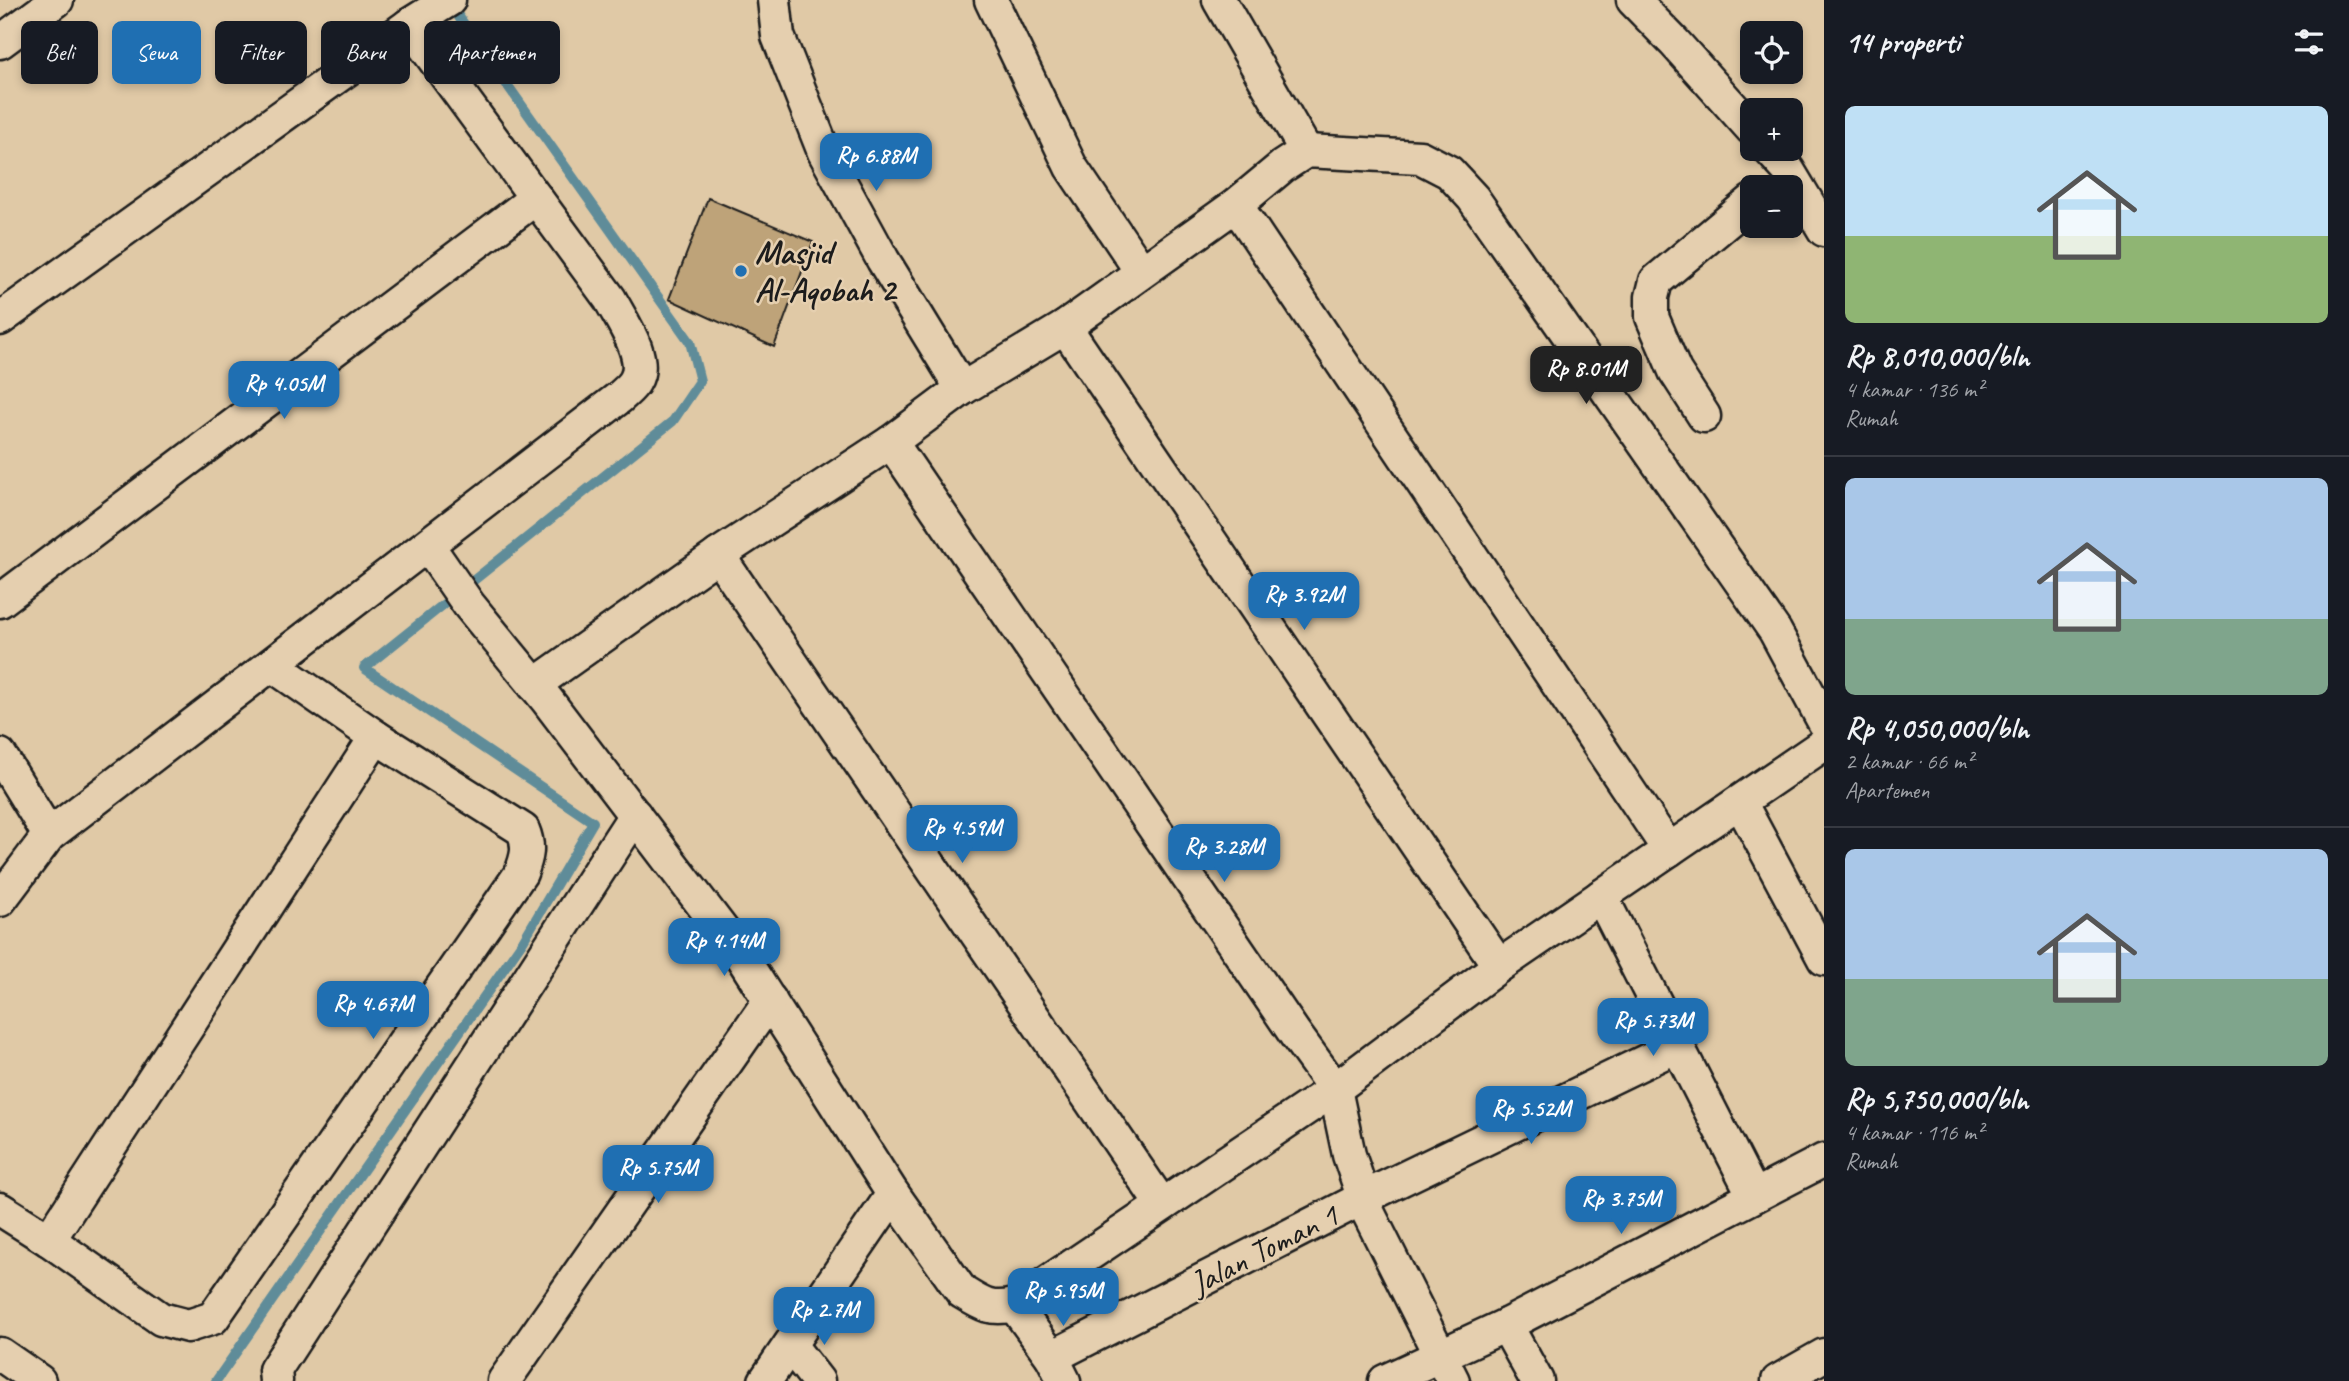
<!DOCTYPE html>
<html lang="id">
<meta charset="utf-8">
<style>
body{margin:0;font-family:Caveat,sans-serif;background:#20242c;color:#f1f3f6;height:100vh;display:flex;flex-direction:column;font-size:26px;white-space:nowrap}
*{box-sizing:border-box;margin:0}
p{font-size:23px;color:#9ea1a6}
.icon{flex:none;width:38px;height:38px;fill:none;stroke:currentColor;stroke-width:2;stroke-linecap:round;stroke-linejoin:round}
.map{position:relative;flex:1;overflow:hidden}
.sheet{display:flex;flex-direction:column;background:#171b24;width:525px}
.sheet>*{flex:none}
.hud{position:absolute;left:21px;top:21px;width:665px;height:63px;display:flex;gap:14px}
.tools{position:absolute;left:1740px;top:21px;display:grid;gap:14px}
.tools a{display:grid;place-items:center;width:63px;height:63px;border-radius:10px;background:#171b24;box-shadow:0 4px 10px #0003;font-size:35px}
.price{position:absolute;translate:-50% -60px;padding:0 16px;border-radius:14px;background:#1f6fb2;color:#fff;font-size:23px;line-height:46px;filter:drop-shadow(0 2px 4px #0008)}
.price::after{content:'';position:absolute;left:50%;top:42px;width:21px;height:16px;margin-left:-10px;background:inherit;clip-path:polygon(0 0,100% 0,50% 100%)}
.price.on{background:#222;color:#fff}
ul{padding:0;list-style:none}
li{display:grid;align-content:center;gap:14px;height:371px;padding:0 21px}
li+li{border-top:2px solid #363941}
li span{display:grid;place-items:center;height:217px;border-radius:10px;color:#555}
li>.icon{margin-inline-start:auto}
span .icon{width:126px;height:126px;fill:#fffc;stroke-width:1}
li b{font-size:30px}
h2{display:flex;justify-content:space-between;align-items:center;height:84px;padding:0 21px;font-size:30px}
.pill{padding:0 24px;border-radius:10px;background:#171b24;box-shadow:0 4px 10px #0003;font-size:24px;line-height:63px}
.pill.on{background:#1f6fb2;color:#fff}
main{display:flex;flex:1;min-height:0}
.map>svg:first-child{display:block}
</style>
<main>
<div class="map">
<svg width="1824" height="1381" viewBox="0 0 1824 1381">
<rect width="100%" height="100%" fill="#e0c9a6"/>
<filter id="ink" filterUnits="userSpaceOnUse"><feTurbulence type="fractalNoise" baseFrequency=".0143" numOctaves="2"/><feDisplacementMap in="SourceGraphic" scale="14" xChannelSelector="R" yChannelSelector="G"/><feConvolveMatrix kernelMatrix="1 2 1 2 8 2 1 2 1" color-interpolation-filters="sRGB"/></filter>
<g filter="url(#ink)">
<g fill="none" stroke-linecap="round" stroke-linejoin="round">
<!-- stream -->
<path stroke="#5f8c99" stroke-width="10" d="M216,1381L523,941L593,822L364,668L673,421L700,381L690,342L449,3"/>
</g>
<!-- building -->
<path fill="#bea379" stroke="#1c1c1c" stroke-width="2" d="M708,198L813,242L774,347L669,299Z"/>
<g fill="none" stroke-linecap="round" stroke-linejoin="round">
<defs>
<g id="minor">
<path d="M774,0L778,36L824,152L883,260L962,389"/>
<path d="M991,0L1071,167L1141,271"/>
<path d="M1219,0L1306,151"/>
<path d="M1633,0L1674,42L1752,129"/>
<path d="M0,42L57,0"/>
<path d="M1769,149L1788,170L1824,230"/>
<path d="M1236,205L1669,850"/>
<path d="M0,319L409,25L449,0"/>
<path d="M1065,327L1499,966"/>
<path d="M1704,416L1675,371L1652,317V297L1656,281L1752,201"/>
<path d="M891,442L1295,1034L1335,1089L1349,1155L1369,1214L1453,1381"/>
<path d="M428,546L469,605L547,700L738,951L893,1194L962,1292C981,1304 991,1311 1014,1305L1335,1089L1499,966L1824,744"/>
<path d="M718,555L1162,1205"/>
<path d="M0,601L536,198"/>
<path d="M534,685L718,555L891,442L962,389L1065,327L1236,205L1283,166L1306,151L1420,157L1449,172L1473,198L1775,631L1824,722"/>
<path d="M0,755L49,835"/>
<path d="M1740,802L1824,959"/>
<path d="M1601,896L1754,1196"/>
<path d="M0,900L49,835L620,397C625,392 632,387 635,381C649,358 621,320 610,299L409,25"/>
<path d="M0,1209L49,1240L161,1319L188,1326L213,1318L521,873C527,857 530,847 523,830L376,737L272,665"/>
<path d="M49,1240L376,737"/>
<path d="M1014,1305L1052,1357L1064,1381"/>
<path d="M1506,1325L1537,1381"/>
<path d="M790,1345L818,1381"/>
<path d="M0,1354L39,1381"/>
<path d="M1052,1357L1363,1198L1677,1046"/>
<path d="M276,1381L275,1370L635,815"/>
<path d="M504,1381L770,1000"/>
<path d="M765,1381L893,1194"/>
<path d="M1385,1381L1506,1325L1824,1160"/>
<path d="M1778,1381L1824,1355"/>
</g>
</defs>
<!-- minor casing -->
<use href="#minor" stroke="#1c1c1c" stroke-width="37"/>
<!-- minor -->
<use href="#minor" stroke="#e5cfaf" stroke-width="32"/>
</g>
</g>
<!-- markers -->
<circle fill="#1f6fb2" stroke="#e5cfaf" stroke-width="2.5" cx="741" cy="271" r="7"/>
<g text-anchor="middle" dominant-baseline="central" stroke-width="5" stroke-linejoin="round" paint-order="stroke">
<!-- poi labels -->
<g font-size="33" font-weight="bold" fill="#1c1c1c" stroke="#e5cfaf" text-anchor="start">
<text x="755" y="252">Masjid<tspan x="755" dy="38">Al-Aqobah 2</tspan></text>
</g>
<!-- street labels -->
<g font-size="33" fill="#1c1c1c" stroke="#e5cfaf">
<text transform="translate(1264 1249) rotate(-27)">Jalan Toman 1</text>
</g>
</g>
</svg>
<div class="tools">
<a><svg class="icon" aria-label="locate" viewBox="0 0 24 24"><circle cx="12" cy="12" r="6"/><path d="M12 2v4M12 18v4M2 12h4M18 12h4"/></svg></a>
<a>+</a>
<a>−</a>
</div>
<b class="price" style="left:876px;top:193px">Rp 6.88M</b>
<b class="price on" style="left:1586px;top:406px">Rp 8.01M</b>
<b class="price" style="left:284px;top:421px">Rp 4.05M</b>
<b class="price" style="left:1304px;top:632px">Rp 3.92M</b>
<b class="price" style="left:962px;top:865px">Rp 4.59M</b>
<b class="price" style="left:1224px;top:884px">Rp 3.28M</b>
<b class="price" style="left:724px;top:978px">Rp 4.14M</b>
<b class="price" style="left:373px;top:1041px">Rp 4.67M</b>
<b class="price" style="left:1653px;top:1058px">Rp 5.73M</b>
<b class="price" style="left:1531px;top:1146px">Rp 5.52M</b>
<b class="price" style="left:658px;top:1205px">Rp 5.75M</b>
<b class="price" style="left:1621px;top:1236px">Rp 3.75M</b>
<b class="price" style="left:1063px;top:1328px">Rp 5.95M</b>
<b class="price" style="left:824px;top:1347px">Rp 2.7M</b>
<div class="hud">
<a class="pill">Beli</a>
<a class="pill on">Sewa</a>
<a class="pill">Filter</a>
<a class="pill">Baru</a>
<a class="pill">Apartemen</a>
</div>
</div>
<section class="sheet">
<h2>14 properti<svg class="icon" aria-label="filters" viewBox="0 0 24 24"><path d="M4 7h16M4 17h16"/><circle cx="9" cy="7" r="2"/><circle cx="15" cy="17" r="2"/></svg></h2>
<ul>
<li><span style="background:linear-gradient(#bfe0f5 60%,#8fb573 0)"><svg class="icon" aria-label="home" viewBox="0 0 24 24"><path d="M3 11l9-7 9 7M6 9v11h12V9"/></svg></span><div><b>Rp 8,010,000/bln</b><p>4 kamar · 136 m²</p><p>Rumah</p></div></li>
<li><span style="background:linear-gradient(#a9c7e8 65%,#7fa58c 0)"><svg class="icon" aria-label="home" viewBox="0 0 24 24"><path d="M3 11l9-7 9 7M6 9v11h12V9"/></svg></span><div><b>Rp 4,050,000/bln</b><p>2 kamar · 66 m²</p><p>Apartemen</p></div></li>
<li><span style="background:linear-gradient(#a9c7e8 60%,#7fa58c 0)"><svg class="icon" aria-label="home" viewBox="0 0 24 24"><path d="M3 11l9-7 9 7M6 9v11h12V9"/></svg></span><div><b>Rp 5,750,000/bln</b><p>4 kamar · 116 m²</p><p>Rumah</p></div></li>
</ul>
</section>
</main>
